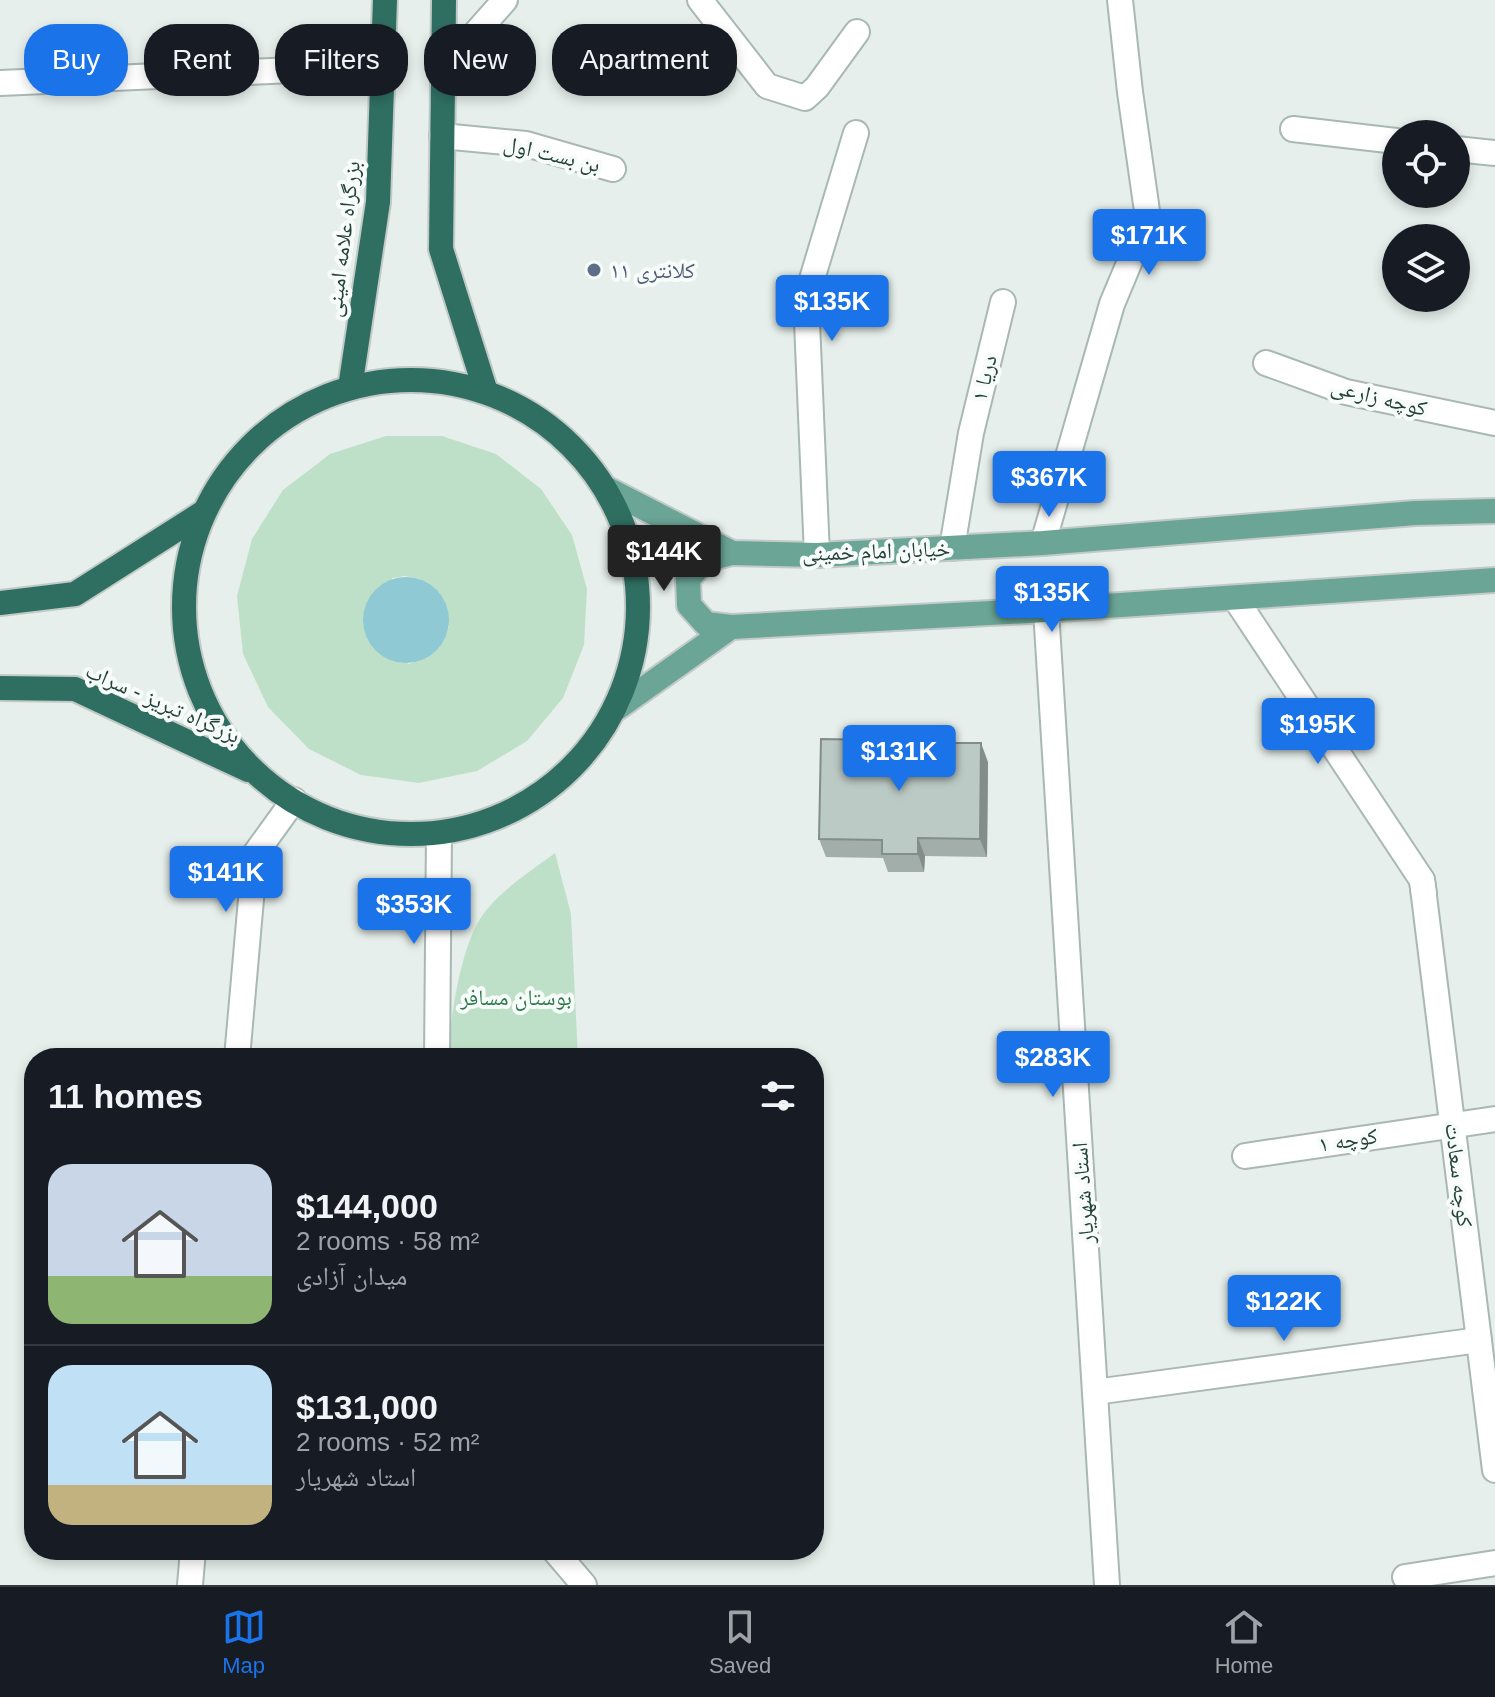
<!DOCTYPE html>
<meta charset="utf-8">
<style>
body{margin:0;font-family:Helvetica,"Noto Naskh Arabic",sans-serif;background:#242831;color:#f1f3f6;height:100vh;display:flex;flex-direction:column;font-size:30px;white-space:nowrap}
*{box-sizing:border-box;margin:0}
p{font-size:26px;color:#9ea1a6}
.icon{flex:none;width:44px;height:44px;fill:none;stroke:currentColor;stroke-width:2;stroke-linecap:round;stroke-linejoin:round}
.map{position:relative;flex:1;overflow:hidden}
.drawer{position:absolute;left:24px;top:1048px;width:800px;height:512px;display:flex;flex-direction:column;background:#171b24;border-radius:32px;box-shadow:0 4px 12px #0003}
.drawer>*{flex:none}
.hud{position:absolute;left:24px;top:24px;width:800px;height:72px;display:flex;gap:16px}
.buttons{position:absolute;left:1382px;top:120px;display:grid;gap:16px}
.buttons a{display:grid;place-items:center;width:88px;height:88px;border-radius:50%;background:#171b24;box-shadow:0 4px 12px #0003;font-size:40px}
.price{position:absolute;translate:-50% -68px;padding:0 18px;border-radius:8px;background:#1a73e8;color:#fff;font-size:26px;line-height:52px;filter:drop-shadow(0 2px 4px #0008)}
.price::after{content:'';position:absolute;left:50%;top:48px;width:24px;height:18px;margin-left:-12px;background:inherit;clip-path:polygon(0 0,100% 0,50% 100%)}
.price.selected{background:#222;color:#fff}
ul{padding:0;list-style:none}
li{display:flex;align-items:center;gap:24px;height:200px;padding:0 24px}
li+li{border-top:2px solid #363941}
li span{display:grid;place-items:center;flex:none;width:224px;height:160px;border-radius:24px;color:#555}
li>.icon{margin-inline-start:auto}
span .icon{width:96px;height:96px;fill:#fffc;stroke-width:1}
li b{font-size:34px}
h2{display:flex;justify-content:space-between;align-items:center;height:96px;padding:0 24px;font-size:34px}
.pill{padding:0 28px;border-radius:32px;background:#171b24;box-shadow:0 4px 12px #0003;font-size:28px;line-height:72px}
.pill.selected{background:#1a73e8;color:#fff}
.tabs{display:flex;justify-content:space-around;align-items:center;height:112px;border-top:2px solid #363941;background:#171b24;font-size:22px;color:#9ea1a6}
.tabs a{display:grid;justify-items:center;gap:4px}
.tabs .selected{color:#1a73e8}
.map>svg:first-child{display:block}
</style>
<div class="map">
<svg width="1495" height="1585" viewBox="0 0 1495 1585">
<rect width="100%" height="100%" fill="#e6efeb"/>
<!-- green -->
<g fill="#bfe0c8" fill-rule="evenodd">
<path d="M386,436H442L496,454L541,489L572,535L587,589L584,645L563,698L527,741L477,771L419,783L361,775L309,749L268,707L243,654L237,596L252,539L283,490L330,454ZM405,576L420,579L449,626C442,648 431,658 408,664L392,578Z"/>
<path d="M555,853L571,914L578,1058H448C450,1020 460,951 480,919C496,893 531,871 555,853Z"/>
</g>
<!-- water -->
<circle fill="#8ec9d4" cx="406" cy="620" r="43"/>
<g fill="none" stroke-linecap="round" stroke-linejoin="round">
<defs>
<g id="minor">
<path d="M700,0L767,86L805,98L817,87L857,32"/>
<path d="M443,70L505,0"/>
<path d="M0,83L383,66"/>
<path d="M1293,129L1396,141"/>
<path d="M442,136L526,144L613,169"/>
<path d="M1456,149L1495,153"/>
<path d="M1266,363L1346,392L1495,423"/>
<path d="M1043,543L1112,304L1148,218L1130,92L1120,0"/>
<path d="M952,548L971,433L1003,302"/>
<path d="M817,555L806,299L856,133"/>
<path d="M1235,598L1422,880L1424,894"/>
<path d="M1046,610L1107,1585"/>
<path d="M1422,880L1495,1470"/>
<path d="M237,1058L255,854L294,800"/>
<path d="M437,1058L439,834"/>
<path d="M1245,1156L1495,1119"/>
<path d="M1095,1392L1479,1340"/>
<path d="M554,1550L584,1585"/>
<path d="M1405,1577L1495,1563"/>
<path d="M190,1585L193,1550"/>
</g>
<g id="major">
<path d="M607,489L732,553L817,555L1043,543L1415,513L1495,511"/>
<path d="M731,627L706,624L689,605L688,579L705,560L732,553"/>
<path d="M617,708L731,627L1046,610L1495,580"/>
</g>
<g id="highway">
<path d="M444,0L441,249L486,392"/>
<circle cx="411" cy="607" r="227"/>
<path d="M350,388L378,202L385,0"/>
<path d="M0,603L75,594L204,512"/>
<path d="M0,688L75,689L248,770"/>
</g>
</defs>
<!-- minor casing -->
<use href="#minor" stroke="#a8b8b2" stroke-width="28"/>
<!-- major casing -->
<use href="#major" stroke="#c2cac8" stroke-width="28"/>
<!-- highway casing -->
<use href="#highway" stroke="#c2cac8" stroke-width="28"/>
<!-- minor -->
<use href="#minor" stroke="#fff" stroke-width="24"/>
<!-- major -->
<use href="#major" stroke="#6aa596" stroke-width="24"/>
<!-- highway -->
<use href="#highway" stroke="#2f6f62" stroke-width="24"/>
</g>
<!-- wall -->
<path fill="#a1aea9" d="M888,740L894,756L988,762L987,857L925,856L924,872H888L883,858L826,857L819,839Z"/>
<!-- shaded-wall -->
<g fill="#838d89">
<path d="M888,740L895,758L888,756Z"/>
<path d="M981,743L988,762L987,857L980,839Z"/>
<path d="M918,838L925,856L924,872L918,854Z"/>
</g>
<!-- building -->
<path fill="#bbcac4" stroke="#838d89" stroke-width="2" d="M821,739L888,740V756L912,757L913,743H981L980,839L918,838V854H882V840L819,839Z"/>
<!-- markers -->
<circle fill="#5c6f8a" stroke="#f7fbf9" stroke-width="3" cx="594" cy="270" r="8"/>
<g text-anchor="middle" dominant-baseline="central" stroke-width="8" stroke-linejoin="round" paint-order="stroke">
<!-- street labels -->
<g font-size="22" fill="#24423a" stroke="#f7fbf9">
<text transform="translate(552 154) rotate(13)">بن بست اول</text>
<text transform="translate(343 239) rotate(-83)">بزرگراه علامه امینی</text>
<text transform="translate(984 378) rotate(-76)">دریا ۱</text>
<text transform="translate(1379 397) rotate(14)">کوچه زارعی</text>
<text transform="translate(876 551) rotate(-2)">خیابان امام خمینی</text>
<text transform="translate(163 703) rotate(24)">بزرگراه تبریز - سراب</text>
<text transform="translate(1348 1140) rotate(-9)">کوچه ۱</text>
<text transform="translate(1459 1175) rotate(83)">کوچه سعادت</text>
<text transform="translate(1083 1193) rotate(-94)">استاد شهریار</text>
</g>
<!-- service labels -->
<g font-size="22" fill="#4e5e75" stroke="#f7fbf9" text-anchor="start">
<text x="610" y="270">کلانتری ۱۱</text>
</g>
<!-- park labels -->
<g font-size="22" fill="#2d7a4b" stroke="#f7fbf9">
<text x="516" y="997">بوستان مسافر</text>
</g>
</g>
</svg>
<div class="buttons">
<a><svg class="icon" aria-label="locate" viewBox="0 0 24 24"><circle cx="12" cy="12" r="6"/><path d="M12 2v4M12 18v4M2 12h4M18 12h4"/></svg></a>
<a><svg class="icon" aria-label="layers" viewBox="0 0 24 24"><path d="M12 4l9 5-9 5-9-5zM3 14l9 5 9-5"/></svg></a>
</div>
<b class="price" style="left:1149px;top:277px">$171K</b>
<b class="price" style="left:832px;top:343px">$135K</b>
<b class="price" style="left:1049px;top:519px">$367K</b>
<b class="price selected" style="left:664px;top:593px">$144K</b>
<b class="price" style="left:1052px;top:634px">$135K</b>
<b class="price" style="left:1318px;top:766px">$195K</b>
<b class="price" style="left:899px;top:793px">$131K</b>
<b class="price" style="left:226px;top:914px">$141K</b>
<b class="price" style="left:414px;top:946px">$353K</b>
<b class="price" style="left:1053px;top:1099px">$283K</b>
<b class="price" style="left:1284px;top:1343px">$122K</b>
<div class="hud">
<a class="pill selected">Buy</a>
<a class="pill">Rent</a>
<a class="pill">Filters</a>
<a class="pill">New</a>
<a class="pill">Apartment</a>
</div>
<section class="drawer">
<h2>11 homes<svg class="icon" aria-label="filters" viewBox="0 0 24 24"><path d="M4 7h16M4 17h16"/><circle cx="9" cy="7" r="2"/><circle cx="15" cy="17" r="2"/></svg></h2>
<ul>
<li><span style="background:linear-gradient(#c9d6e8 70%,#8fb573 0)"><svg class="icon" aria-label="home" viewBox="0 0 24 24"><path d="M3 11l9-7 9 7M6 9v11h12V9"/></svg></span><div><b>$144,000</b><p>2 rooms · 58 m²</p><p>میدان آزادی</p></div></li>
<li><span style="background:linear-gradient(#bfe0f5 75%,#c2b280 0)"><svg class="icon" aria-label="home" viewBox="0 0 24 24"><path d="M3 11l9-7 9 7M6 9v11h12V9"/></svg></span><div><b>$131,000</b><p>2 rooms · 52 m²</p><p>استاد شهریار</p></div></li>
</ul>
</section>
</div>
<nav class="tabs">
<a class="selected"><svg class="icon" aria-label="map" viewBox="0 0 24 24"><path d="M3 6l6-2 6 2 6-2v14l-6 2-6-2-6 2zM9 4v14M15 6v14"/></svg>Map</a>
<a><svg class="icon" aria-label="saved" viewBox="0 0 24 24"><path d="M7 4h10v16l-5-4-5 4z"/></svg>Saved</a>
<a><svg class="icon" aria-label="home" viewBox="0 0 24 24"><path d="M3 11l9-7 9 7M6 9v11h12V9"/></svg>Home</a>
</nav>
